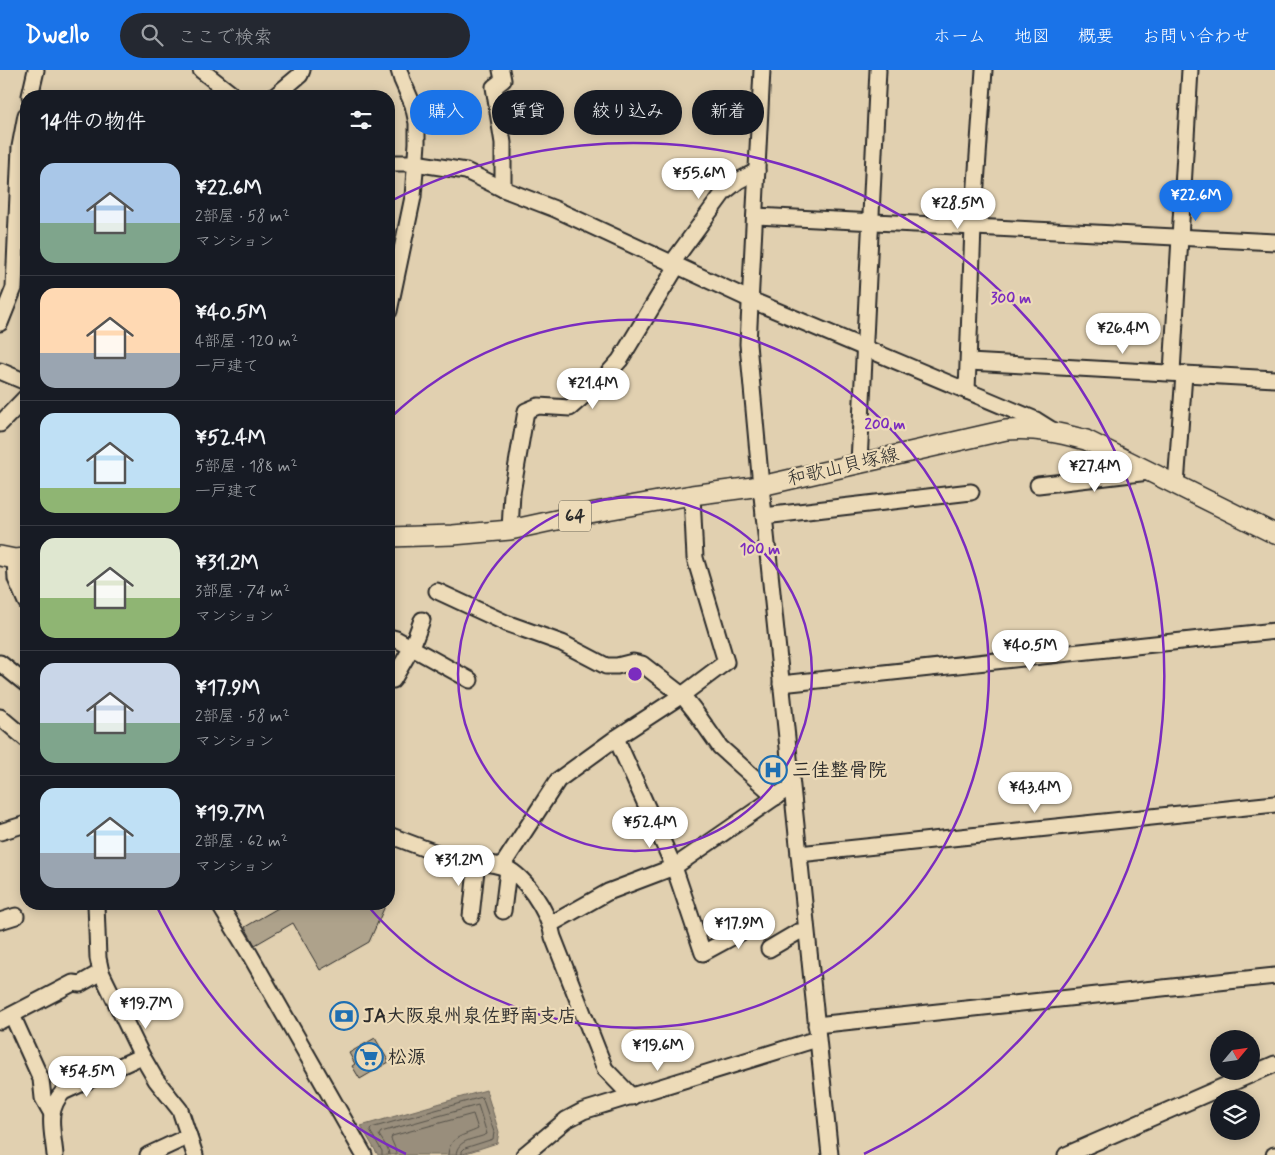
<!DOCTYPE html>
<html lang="ja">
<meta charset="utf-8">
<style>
body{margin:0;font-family:Mynerve,"Klee One",sans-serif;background:#242831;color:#f1f3f6;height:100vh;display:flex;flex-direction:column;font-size:19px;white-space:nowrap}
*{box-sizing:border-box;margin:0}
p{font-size:16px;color:#9ea1a6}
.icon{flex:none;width:28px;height:28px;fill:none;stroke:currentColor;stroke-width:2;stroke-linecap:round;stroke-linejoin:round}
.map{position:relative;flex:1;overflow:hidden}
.sheet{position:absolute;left:20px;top:20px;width:375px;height:820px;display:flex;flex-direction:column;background:#171b24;border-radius:20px;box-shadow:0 2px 12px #0003}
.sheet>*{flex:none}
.banner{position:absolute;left:410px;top:20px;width:475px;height:45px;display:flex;gap:10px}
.needle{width:32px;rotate:61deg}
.fabs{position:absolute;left:1210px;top:960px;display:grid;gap:10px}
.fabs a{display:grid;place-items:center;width:50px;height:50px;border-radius:50%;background:#171b24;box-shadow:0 2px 12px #0003;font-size:25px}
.price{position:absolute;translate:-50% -42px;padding:0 11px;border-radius:18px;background:#fff;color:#222;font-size:16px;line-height:32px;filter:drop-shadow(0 1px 2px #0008)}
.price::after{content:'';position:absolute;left:50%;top:30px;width:15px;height:11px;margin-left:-8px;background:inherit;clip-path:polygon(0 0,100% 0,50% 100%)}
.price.on{background:#1a73e8;color:#fff}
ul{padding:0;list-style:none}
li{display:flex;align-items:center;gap:15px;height:125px;padding:0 20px}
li+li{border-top:1px solid #363941}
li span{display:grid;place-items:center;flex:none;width:140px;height:100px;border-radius:15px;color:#555}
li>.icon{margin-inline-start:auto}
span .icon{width:60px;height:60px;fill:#fffc;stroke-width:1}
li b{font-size:21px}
h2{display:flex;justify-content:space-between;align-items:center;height:60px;padding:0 20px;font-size:21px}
.chip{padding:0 18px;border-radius:22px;background:#171b24;box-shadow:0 2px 12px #0003;font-size:18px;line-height:45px}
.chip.on{background:#1a73e8;color:#fff}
header{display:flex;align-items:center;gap:30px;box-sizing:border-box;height:70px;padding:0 25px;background:#1a73e8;color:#fff}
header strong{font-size:24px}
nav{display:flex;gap:28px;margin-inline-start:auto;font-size:18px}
.search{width:350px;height:45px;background:#242831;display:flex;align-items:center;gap:12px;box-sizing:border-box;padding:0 18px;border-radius:28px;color:#9ea1a6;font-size:19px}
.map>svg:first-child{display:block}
</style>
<header>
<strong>Dwello</strong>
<div class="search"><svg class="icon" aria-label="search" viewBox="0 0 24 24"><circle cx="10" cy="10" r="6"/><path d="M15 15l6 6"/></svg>ここで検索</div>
<nav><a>ホーム</a><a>地図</a><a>概要</a><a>お問い合わせ</a></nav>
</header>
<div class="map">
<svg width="1275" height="1085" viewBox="0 0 1275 1085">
<rect width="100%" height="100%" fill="#e1d0b0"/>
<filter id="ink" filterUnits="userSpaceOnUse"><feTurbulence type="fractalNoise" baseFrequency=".02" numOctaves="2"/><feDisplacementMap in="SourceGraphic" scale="10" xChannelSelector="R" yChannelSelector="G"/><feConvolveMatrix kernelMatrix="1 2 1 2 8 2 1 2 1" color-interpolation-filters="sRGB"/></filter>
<g filter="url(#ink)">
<!-- water -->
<path fill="#998e7b" stroke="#6d665b" d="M486,1020L499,1062L497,1073L460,1085H378L361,1056Z"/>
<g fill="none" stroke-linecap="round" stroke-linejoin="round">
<!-- shore -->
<g stroke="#57534b" stroke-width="1">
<path d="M382,1085V1081L370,1061L371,1058L482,1027L494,1062L493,1069L465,1078L462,1081V1085"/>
<path d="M389,1085L388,1079L379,1065L381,1062L478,1035L487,1064C476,1070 457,1068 456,1085"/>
<path d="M396,1085L395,1078L391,1069L392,1066L473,1044L478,1059C464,1066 449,1066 448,1085"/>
</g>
</g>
<!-- building -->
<g fill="#aea28b" stroke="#2b2b2b">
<path d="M285,834H386L369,872L320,900L293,853L255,875L245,857Z"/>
<path d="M375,968L389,992L360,1009L352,996L355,994L349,983Z"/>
</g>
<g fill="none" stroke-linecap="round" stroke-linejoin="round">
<defs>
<g id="minor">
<path d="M201,0L234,26"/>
<path d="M501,0L503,10L494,17L503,73V119"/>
<path d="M762,0L748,274L761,416L830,1085"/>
<path d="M30,26L36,0"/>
<path d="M275,26L300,5L302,0"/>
<path d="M389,93H415L466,101L503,119L555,139L751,230L1036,350L1052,360"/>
<path d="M755,146L1275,172"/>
<path d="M672,193L724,122L738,111L757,101"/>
<path d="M389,241L413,127L417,73V53L413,35L402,10L399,0"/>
<path d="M0,253L14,218L20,77L26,45"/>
<path d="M969,292L1275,309"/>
<path d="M0,301L26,312"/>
<path d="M1172,302L1190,0"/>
<path d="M967,321L973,157L984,0"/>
<path d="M0,354L26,327"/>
<path d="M859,393L878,0"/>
<path d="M1038,415L1149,402"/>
<path d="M1176,415L1184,304"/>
<path d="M764,446L971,422"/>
<path d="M510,460L512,423L526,341L538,336L570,338L604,308L620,290L677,196"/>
<path d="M15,489L16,509L26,532"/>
<path d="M437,521L506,553L562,573L606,596H617L633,592L642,594L682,625L694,640L720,677L776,727"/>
<path d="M389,567L396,569L470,610"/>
<path d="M0,593L26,614"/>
<path d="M393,610L412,577L422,550"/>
<path d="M781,614L1275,561"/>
<path d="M0,647L26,669"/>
<path d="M616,668L674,797L703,883L762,851"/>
<path d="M0,762L26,754"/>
<path d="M389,765C407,772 425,779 443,785C461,790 481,791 500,796C524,802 549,843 553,867L605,999L632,1027"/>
<path d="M799,784L1275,734"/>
<path d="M502,796L558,710L616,668L682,625L726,592L695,488L692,425"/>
<path d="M96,834L98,888L101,902L142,986L156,1010L180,1040L195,1085"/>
<path d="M219,834L249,883L364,1085"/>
<path d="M503,841L508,800"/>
<path d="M471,846L477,791"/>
<path d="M0,851L16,846"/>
<path d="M551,854L608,822L674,797L784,721"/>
<path d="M769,879L798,862H806"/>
<path d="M12,945L41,1009L43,1028L51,1042"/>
<path d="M0,951L73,913L80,914L101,902"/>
<path d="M816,955L1275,906"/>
<path d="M55,1085C53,1061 45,1041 63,1022L142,986"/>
<path d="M148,1085L189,1066"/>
<path d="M524,1085L566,1050L583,1041L817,969"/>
<path d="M1066,1085L1275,994"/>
<path d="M1274,1085H1275"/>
</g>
<g id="major">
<path d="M389,467L453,465L510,460L584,444L692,425L761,416L1006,360C1037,358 1056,362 1086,370L1275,464"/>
<path d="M0,486L15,489L26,488"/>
</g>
</defs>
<!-- minor casing -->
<use href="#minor" stroke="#2b2b2b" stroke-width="19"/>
<!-- major casing -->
<use href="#major" stroke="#2b2b2b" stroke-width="22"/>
<!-- minor -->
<use href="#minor" stroke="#eddbb8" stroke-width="15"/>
<!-- major -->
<use href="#major" stroke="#eddbb8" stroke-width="19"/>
</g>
</g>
<!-- distance rings -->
<g fill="none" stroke="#7b2cbf" stroke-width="2.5">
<circle cx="635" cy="604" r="177"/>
<path d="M389 349A354 354 0 1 1 366 834"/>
<path d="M406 1084A532 532 0 0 1 157 837M389 132A532 532 0 1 1 864 1084"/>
</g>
<!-- icons -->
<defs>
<symbol id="hospital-ring" viewBox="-11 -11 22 22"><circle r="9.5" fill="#eddbb8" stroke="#1f6fb2" stroke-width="1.5"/><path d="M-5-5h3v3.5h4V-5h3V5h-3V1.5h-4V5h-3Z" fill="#1f6fb2"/></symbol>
<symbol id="bank-ring" viewBox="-11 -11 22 22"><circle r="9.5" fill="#eddbb8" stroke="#1f6fb2" stroke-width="1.5"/><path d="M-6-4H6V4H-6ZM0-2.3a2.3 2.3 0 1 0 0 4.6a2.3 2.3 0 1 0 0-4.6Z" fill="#1f6fb2"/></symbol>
<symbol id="supermarket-ring" viewBox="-11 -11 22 22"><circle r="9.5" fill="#eddbb8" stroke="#1f6fb2" stroke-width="1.5"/><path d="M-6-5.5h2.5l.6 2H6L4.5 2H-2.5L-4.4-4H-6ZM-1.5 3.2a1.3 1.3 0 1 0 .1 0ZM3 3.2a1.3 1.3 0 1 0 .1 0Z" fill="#1f6fb2"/></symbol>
</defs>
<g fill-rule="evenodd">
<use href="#hospital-ring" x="757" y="684" width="32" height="32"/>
<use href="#bank-ring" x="328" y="930" width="32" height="32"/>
<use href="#supermarket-ring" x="353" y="971" width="32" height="32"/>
</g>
<g text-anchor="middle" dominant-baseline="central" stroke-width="4.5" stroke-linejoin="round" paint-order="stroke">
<!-- shield labels -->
<rect fill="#eddbb8" stroke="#656055" stroke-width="1" x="559" y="430.5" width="32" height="31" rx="4"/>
<g font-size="18" font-weight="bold" fill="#2b2b2b">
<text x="575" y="446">64</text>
</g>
<!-- street labels -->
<g font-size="19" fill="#2b2b2b" stroke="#eddbb8">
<text transform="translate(843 397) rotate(-13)">和歌山貝塚線</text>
</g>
<!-- poi labels -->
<g font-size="19" font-weight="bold" fill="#2b2b2b" stroke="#eddbb8" text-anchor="start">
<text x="792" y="700">三佳整骨院</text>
<text x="363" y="946">JA大阪泉州泉佐野南支店</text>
<text x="388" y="987">松源</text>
</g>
</g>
<circle cx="635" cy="604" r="8" fill="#7b2cbf" stroke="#eddbb8" stroke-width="2.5"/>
<g font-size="15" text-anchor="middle" font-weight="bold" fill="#7b2cbf" stroke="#eddbb8" stroke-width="4.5" stroke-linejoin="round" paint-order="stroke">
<text x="1011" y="233">300 m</text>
<text x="885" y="359">200 m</text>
<text x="760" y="484">100 m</text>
</g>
</svg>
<div class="fabs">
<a><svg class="needle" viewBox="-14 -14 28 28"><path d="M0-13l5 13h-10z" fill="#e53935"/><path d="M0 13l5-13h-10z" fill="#9ea1a6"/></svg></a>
<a><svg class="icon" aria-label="layers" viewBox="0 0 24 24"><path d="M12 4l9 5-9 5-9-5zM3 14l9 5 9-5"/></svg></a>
</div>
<b class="price" style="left:699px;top:130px">¥55.6M</b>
<b class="price on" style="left:1196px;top:152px">¥22.6M</b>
<b class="price" style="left:958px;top:160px">¥28.5M</b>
<b class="price" style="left:1123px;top:285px">¥26.4M</b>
<b class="price" style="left:593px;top:340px">¥21.4M</b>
<b class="price" style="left:1095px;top:423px">¥27.4M</b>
<b class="price" style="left:1030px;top:602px">¥40.5M</b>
<b class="price" style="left:1035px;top:744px">¥43.4M</b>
<b class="price" style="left:650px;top:779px">¥52.4M</b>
<b class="price" style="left:459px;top:817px">¥31.2M</b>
<b class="price" style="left:739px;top:880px">¥17.9M</b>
<b class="price" style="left:146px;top:960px">¥19.7M</b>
<b class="price" style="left:658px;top:1002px">¥19.6M</b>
<b class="price" style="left:87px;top:1028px">¥54.5M</b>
<div class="banner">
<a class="chip on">購入</a>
<a class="chip">賃貸</a>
<a class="chip">絞り込み</a>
<a class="chip">新着</a>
</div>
<section class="sheet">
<h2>14件の物件<svg class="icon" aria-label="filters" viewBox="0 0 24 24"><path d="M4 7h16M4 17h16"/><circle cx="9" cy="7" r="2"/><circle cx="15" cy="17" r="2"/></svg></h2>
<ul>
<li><span style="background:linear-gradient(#a9c7e8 60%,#7fa58c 0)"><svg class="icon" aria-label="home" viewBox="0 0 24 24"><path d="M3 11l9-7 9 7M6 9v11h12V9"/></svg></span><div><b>¥22.6M</b><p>2部屋 · 58 m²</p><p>マンション</p></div></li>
<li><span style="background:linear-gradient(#ffd9b3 65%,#9aa5b1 0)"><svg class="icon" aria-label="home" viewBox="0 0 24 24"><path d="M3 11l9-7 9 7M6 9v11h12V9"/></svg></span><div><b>¥40.5M</b><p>4部屋 · 120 m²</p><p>一戸建て</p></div></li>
<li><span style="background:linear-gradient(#bfe0f5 75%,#8fb573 0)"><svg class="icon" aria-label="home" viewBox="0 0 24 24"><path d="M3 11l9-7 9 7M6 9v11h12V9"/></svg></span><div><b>¥52.4M</b><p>5部屋 · 188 m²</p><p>一戸建て</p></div></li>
<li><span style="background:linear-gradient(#dfe7d0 60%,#8fb573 0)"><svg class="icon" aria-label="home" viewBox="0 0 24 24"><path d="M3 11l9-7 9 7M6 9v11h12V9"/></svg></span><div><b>¥31.2M</b><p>3部屋 · 74 m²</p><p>マンション</p></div></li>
<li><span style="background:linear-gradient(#c9d6e8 60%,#7fa58c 0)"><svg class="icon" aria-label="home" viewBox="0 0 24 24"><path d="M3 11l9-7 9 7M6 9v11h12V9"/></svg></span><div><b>¥17.9M</b><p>2部屋 · 58 m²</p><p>マンション</p></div></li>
<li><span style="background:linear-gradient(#bfe0f5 65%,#9aa5b1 0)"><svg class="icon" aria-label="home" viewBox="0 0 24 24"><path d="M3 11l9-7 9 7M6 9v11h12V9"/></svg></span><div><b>¥19.7M</b><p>2部屋 · 62 m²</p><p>マンション</p></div></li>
</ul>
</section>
</div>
